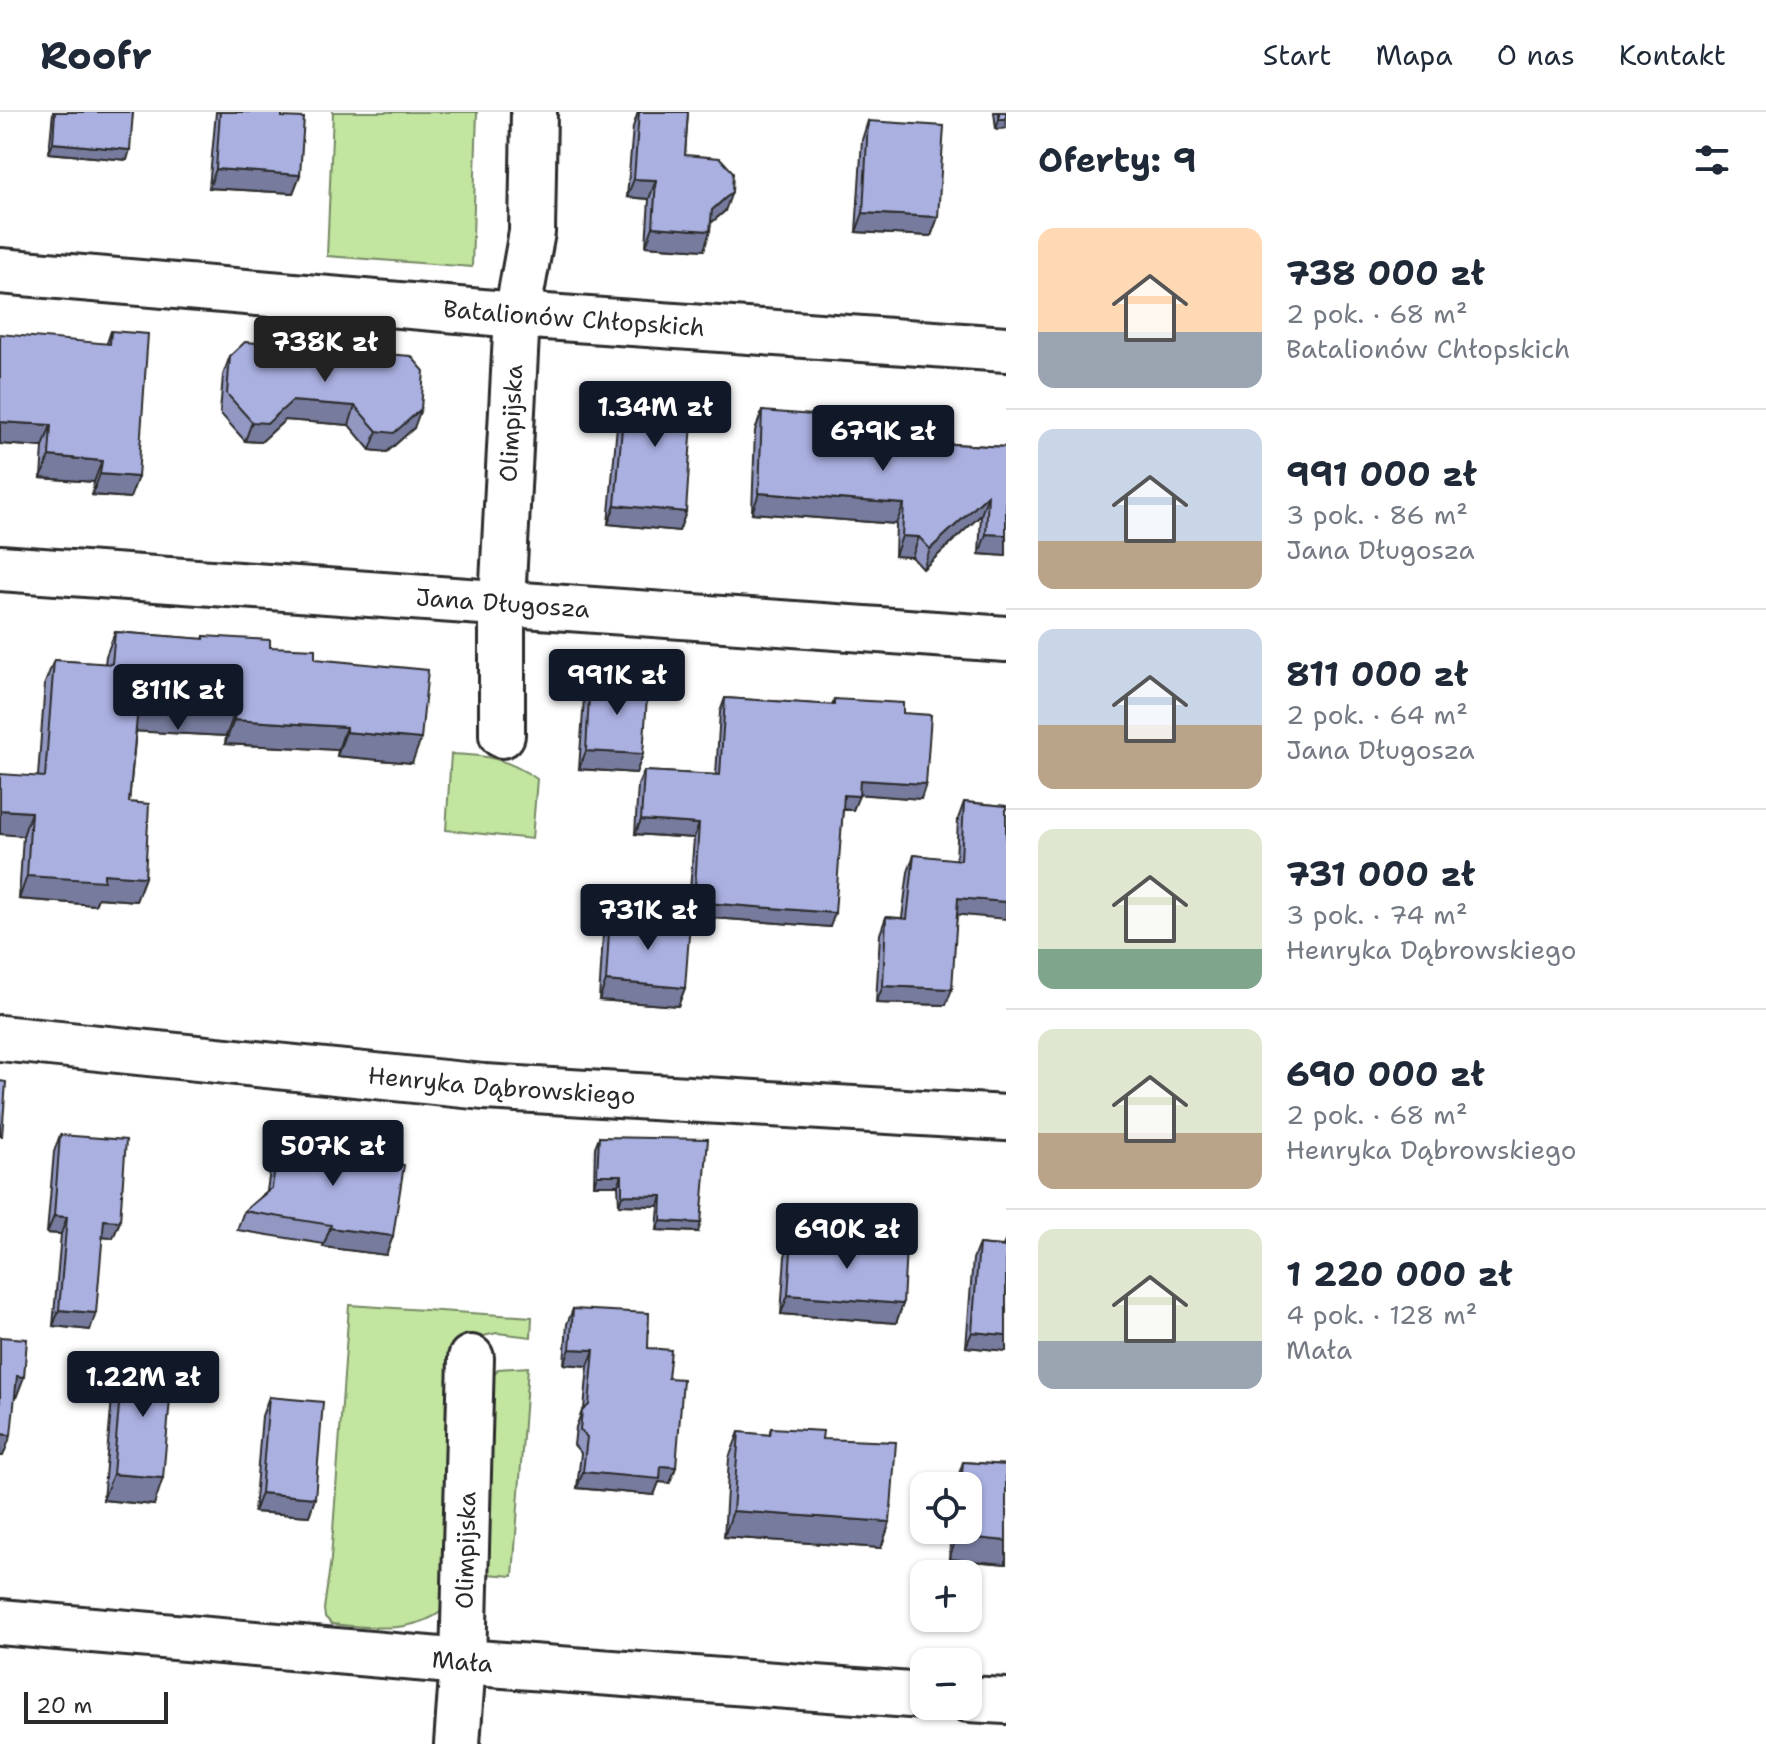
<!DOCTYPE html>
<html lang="pl">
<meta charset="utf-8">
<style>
body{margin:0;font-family:"Shantell Sans",sans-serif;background:#f2f2f3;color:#1f2937;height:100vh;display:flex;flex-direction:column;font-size:30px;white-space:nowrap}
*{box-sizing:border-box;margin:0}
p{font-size:26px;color:#747a83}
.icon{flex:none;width:44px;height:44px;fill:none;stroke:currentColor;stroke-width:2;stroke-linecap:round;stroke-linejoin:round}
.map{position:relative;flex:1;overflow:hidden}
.drawer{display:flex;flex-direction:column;background:#fff;width:760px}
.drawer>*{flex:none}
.buttons{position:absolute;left:910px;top:1360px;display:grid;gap:16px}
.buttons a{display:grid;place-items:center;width:72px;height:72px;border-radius:16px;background:#fff;box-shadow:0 2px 6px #0004;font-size:40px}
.scale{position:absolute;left:24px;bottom:20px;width:144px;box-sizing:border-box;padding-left:8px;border:4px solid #2b2b2b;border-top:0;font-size:22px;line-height:28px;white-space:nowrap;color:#2b2b2b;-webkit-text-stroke:6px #fff;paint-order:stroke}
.price{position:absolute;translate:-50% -68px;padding:0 18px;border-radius:8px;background:#111827;color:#fff;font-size:26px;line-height:52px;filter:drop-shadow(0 2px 4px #0008)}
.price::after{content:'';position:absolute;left:50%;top:48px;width:24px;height:18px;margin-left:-12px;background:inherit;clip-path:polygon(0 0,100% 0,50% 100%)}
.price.on{background:#222;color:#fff}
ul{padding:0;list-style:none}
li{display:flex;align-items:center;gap:24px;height:200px;padding:0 32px}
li+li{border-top:2px solid #e0e1e3}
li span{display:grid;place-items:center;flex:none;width:224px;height:160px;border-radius:16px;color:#555}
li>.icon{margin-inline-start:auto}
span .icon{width:96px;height:96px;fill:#fffc;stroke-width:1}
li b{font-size:34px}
h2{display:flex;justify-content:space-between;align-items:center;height:96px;padding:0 32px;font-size:34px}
header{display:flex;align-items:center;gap:48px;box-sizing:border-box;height:112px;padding:0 40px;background:#fff;border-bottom:2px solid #e0e1e3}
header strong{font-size:38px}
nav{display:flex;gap:44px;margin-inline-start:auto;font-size:28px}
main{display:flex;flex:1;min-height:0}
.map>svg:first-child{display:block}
</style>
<header>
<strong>Roofr</strong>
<nav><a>Start</a><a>Mapa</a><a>O nas</a><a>Kontakt</a></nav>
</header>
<main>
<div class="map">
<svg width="1006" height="1632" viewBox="0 0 1006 1632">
<rect width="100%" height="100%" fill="#fff"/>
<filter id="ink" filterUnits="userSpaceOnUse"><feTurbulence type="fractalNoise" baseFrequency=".0125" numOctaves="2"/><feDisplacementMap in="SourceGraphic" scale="16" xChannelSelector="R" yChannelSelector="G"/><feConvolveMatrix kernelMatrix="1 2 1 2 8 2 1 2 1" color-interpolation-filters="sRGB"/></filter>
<g filter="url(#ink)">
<!-- green -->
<g fill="#c2e59f" stroke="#768865" stroke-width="2">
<path d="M333,0H477L472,155L327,144Z"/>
<path d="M451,642C488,643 507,647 537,667L532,727L446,718Z"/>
<path d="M349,1193L532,1205L531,1225L497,1221L465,1228L449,1493C418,1523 371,1516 332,1512L325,1505L324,1497L331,1447Z"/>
<path d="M528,1255L513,1464L475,1461L489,1271L498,1257Z"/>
</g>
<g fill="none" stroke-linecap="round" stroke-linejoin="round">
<defs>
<g id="minor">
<path id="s1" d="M0,159L517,203L1006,237"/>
<path id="s2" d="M0,456L1006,527"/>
<path id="s3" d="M502,623V490L517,203L532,120L534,0"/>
<path id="s4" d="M0,926L484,975L1006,1006"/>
<path id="s5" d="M0,1510L463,1550L924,1584"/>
<path d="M968,1587L1006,1589"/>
<path id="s6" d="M457,1632L463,1550L471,1246"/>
</g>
</defs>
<!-- minor casing -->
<use href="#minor" stroke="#2b2b2b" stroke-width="50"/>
<!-- minor -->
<use href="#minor" stroke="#fff" stroke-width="44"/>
</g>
<!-- wall -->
<g fill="#9298c2" stroke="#2b2b2b" stroke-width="2">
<path d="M53,0H133L127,48L49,41Z"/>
<path d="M216,0H282V5L300,63L293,81L209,76Z"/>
<path d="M638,0H688L685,43L725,99L711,111L704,138L646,134L649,87L627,85L633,15Z"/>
<path d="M994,0H1006V16L996,17Z"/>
<path d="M868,9L938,105L931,124L856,120L862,28Z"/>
<path d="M111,219L130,386L92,383L94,370L41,366L43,335L0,332L107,231Z"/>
<path d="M230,244L297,246L414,316L387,340L370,338L349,313L285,308L261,330L245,329L220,301L223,263Z"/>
<path d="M626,273L686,400L679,419L608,412L619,292Z"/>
<path d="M762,299L850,321L861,327L1006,335V444L979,442L981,403L923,457L912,445L895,444L896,412L752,401L755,319Z"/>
<path d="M115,520L203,527L204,524L270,535L315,547L412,651L337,644L338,638L225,632L226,624L136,619L129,690L145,765L136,789L98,786L95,793L19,787L23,724L38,664L45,571L54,548L105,552L106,544Z"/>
<path d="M590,567L643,642L636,661L579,657L584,586Z"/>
<path d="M725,586L832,593L834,587L903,601L921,687L859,682L853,698H843L830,815L688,804L694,726L635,722L638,673L644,659L716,663L720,600Z"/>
<path d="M964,690L1006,694L957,803L946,893L876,891L880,822L886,805L902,806L908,760L914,743L956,748L958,707Z"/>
<path d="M610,804L685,876L678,894L599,888L603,823Z"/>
<path d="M60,1023L120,1109L113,1126L102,1125L90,1218L53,1214L61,1122L47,1121L54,1040Z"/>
<path d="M599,1025L698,1120L657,1118L659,1094L619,1093L618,1073H594L595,1035Z"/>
<path d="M279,1026L369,1048L393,1124L386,1143L323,1135L324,1132L237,1118L244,1099L267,1079L272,1044Z"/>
<path d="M792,1125L903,1192L896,1211L781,1202L785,1144Z"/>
<path d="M1006,1127V1239L966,1235L973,1147L979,1132L1003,1134Z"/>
<path d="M573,1197L648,1236L668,1266L676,1355L670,1371L659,1370L654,1383L577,1376L581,1341L574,1333L576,1315L582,1299L584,1297L588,1254L564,1252L567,1212Z"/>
<path d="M123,1248L154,1393L103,1388L113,1274Z"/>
<path d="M269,1285L315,1386L309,1404L254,1400L262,1304Z"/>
<path d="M771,1316L822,1327L890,1410L881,1436L724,1425L729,1346L739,1320L769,1323Z"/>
<path d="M963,1350L1006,1353V1452L949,1447L951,1418H968V1374H955Z"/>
</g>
<!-- shaded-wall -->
<g fill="#777c9e" stroke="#2b2b2b" stroke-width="2">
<path d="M999,7H1006V16L996,17Z"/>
<path d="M53,31L130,38L127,48L49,41Z"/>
<path d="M216,57L300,63L293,81L209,76Z"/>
<path d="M634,67L656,68L649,87L627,85Z"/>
<path d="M732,80L725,99L705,116L712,98Z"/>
<path d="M863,101L938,105L931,124L856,120Z"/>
<path d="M653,115L710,119L704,138L646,134Z"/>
<path d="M292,289L355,294L349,313L285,308L261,330L245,329L252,310Z"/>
<path d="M421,297L414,316L387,340L370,338L377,319Z"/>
<path d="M0,310L51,313L43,335L0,332Z"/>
<path d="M49,344L102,349L94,370L41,366Z"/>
<path d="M100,362L138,365L130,386L92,383Z"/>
<path d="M759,381L904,392L896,412L752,401Z"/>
<path d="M988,383L981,403L923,457L930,437Z"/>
<path d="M615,393L686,400L679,419L608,412Z"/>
<path d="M986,422L1006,423V444L979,442Z"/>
<path d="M902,424L919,425L912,445L895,444Z"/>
<path d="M138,595L235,600L226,624L129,619Z"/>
<path d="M234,608L346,615L338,638L225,632Z"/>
<path d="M346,620L421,627L412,651L337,644Z"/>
<path d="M586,639L643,642L636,661L579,657Z"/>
<path d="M860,668L926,672L921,687L855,682Z"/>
<path d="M844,683L859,684L853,698L839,697Z"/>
<path d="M0,698L31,700L23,724L0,722Z"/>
<path d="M641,708L699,712L694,726L635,722Z"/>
<path d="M104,762L145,765L136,789L98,786L95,793L19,787L27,764Z"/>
<path d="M958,786L1006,790V807L952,802Z"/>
<path d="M694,790L835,801L830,815L688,804Z"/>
<path d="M606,869L685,876L678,894L599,888Z"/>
<path d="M883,874L952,877L946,893L876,891Z"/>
<path d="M597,1063H622L618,1073H594Z"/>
<path d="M622,1083L662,1084L659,1094L619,1093Z"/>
<path d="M54,1104L67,1105L61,1122L47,1121Z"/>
<path d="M104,1108L120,1109L113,1126L98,1125Z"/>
<path d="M661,1109L701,1111L698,1120L657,1118Z"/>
<path d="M330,1116L393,1124L386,1143L323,1135Z"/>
<path d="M788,1183L903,1192L896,1211L781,1202Z"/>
<path d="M59,1198L96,1201L90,1218L53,1214Z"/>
<path d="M972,1220L1006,1223V1239L966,1235Z"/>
<path d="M570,1237L594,1238L588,1254L564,1252Z"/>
<path d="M17,1264L24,1265L16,1286H9Z"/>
<path d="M0,1322L11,1323L3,1344H0Z"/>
<path d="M661,1354L676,1355L670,1371L659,1370L654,1383L577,1376L583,1360Z"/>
<path d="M113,1362L163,1366L154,1393L103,1388Z"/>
<path d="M261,1381L315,1386L309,1404L254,1400Z"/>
<path d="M733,1399L890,1410L881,1436L724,1425Z"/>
<path d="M957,1424L1006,1429V1452L949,1447Z"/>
</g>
<!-- building -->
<g fill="#aab1e1" stroke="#2b2b2b" stroke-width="2">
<path d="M55,0H133L130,38L53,31Z"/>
<path d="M220,0H282V5L304,6L300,63L216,57Z"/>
<path d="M639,0H688L685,43L720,46L733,60L732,80L712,98L710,119L653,115L656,68L634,67Z"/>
<rect x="999" y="0" width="7" height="7"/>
<path d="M868,9L944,14L938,105L863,101Z"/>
<path d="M111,219L148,222L138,365L100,362L102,349L49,344L51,313L0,310V222L110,232Z"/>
<path d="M245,230L284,233L297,246L360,251L373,241L411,244L424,259L421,297L394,321L377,319L355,294L292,289L268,311L252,310L227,282L230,244Z"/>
<path d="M626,273L694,279L686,400L615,393Z"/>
<path d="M762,299L851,306L850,321H861V327L1006,335V423L986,422L988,383L930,437L919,425L902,424L904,392L759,381Z"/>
<path d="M115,520L204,527V524L270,528V535L315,537V547L428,558L421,627L346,620V615L234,608L235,600L138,595L129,690L149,692L145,765L104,762V769L27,764L31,700L0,698V662L45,665L54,548L112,552Z"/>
<path d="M590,567L648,571L643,642L586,639Z"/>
<path d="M725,586L834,593V587L903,591V601L931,603L926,672L860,668L859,684L844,683L835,801L694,790L699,712L641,708L644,659L720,663Z"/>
<path d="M964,690L1006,694V790L958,786L952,877L883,874L886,805L907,807L914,743L961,748Z"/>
<path d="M610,804L690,810L685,876L606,869Z"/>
<path d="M0,969L6,970L2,1024H0Z"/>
<path d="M60,1023L126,1028L120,1109L104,1108L96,1201L59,1198L67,1105L54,1104Z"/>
<path d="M599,1025L708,1027L701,1111L661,1109L662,1084L622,1083V1063H597Z"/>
<path d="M279,1026L343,1034L342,1041L369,1044V1048L404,1053L393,1124L330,1116L331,1113L244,1099L272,1076Z"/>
<path d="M792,1125L906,1134L903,1192L788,1183Z"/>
<path d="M979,1132L1006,1135V1223L972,1220Z"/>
<path d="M573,1197L649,1201L648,1236L671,1238L668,1266L683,1267L676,1355L661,1354L660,1367L583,1360L587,1325L580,1318L582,1299L589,1293L594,1238L570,1237Z"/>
<path d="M0,1225L27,1227L24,1265L17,1264L11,1323L0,1322Z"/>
<path d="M123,1248L173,1253L163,1366L113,1362Z"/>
<path d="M269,1285L323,1290L315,1386L261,1381Z"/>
<path d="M771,1316L823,1319L822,1327L896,1330L890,1410L733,1399L739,1320L770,1323Z"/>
<path d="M963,1350L1006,1353V1429L957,1424L958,1418H968V1374H961Z"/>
</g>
</g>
<g text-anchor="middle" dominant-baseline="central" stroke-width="6" stroke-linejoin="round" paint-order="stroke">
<!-- street labels -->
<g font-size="24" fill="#2b2b2b" stroke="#fff">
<text stroke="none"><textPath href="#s1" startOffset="576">Batalionów Chłopskich</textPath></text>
<text stroke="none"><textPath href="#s3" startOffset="312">Olimpijska</textPath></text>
<text stroke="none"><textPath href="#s2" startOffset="504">Jana Długosza</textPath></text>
<text stroke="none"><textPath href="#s4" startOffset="504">Henryka Dąbrowskiego</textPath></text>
<text stroke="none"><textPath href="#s6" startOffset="194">Olimpijska</textPath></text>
<text stroke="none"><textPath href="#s5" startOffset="464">Mała</textPath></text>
</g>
</g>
</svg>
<div class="buttons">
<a><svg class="icon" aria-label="locate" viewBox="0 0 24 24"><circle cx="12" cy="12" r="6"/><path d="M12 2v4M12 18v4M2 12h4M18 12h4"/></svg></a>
<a>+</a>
<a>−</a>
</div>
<div class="scale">20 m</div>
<b class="price on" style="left:325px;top:272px">738K zł</b>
<b class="price" style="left:655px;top:337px">1.34M zł</b>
<b class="price" style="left:883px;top:361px">679K zł</b>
<b class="price" style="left:617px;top:605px">991K zł</b>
<b class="price" style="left:178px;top:620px">811K zł</b>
<b class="price" style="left:648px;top:840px">731K zł</b>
<b class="price" style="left:333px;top:1076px">507K zł</b>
<b class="price" style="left:847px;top:1159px">690K zł</b>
<b class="price" style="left:143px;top:1307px">1.22M zł</b>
</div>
<section class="drawer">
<h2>Oferty: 9<svg class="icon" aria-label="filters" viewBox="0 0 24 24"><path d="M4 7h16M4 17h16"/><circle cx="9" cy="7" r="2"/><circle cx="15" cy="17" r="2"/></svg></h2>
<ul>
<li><span style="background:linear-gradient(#ffd9b3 65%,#9aa5b1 0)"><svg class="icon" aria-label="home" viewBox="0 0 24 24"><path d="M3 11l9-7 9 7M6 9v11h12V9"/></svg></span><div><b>738 000 zł</b><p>2 pok. · 68 m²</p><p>Batalionów Chłopskich</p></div></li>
<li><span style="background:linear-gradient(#c9d6e8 70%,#b9a48a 0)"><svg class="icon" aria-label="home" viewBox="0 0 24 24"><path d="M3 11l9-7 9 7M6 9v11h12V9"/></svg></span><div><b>991 000 zł</b><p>3 pok. · 86 m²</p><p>Jana Długosza</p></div></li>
<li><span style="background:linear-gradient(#c9d6e8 60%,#b9a48a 0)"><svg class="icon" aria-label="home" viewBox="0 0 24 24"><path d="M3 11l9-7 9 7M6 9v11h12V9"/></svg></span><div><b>811 000 zł</b><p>2 pok. · 64 m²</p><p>Jana Długosza</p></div></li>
<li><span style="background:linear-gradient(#dfe7d0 75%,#7fa58c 0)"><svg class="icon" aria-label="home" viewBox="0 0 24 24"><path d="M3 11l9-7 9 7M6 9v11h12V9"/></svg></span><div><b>731 000 zł</b><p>3 pok. · 74 m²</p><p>Henryka Dąbrowskiego</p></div></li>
<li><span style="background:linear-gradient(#dfe7d0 65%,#b9a48a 0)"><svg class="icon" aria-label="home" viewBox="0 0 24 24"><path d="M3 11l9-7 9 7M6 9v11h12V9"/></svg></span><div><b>690 000 zł</b><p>2 pok. · 68 m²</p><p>Henryka Dąbrowskiego</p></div></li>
<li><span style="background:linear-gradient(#dfe7d0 70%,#9aa5b1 0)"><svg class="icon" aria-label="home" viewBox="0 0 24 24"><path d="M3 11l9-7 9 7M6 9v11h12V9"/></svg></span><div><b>1 220 000 zł</b><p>4 pok. · 128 m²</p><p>Mała</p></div></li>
</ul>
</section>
</main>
